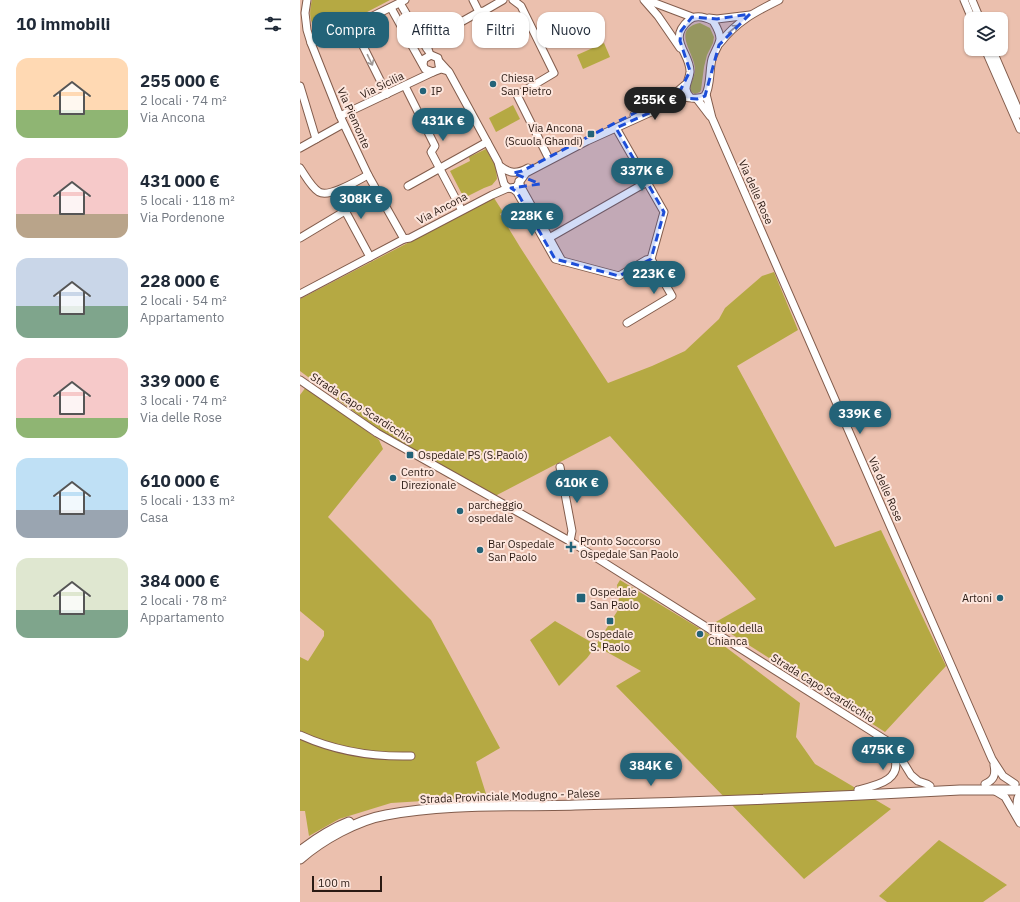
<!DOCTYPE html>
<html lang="it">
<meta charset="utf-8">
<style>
body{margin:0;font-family:"IBM Plex Sans",sans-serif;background:#f2f2f3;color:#1f2937;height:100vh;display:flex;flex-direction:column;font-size:15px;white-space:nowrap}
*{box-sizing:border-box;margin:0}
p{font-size:13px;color:#747a83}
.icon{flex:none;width:22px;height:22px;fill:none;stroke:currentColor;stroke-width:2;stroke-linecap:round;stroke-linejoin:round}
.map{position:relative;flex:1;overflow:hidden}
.side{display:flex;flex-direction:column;background:#fff;width:300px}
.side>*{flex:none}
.banner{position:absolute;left:12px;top:12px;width:380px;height:36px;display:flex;gap:8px}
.buttons{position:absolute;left:664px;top:12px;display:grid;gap:8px}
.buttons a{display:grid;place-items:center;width:44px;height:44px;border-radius:8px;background:#fff;box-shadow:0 1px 3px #0004;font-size:20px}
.scale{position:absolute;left:12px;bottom:10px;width:70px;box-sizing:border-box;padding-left:4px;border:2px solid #2a1a13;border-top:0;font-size:11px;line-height:14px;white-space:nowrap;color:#2a1a13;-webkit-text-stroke:3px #fde6dd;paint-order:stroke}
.price{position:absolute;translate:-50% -34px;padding:0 9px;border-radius:14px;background:#236378;color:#fff;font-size:13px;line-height:26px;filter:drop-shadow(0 1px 2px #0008)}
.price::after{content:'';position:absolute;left:50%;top:24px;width:12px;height:9px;margin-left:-6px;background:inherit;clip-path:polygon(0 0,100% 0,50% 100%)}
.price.on{background:#222;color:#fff}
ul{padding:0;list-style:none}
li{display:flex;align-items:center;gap:12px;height:100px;padding:0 16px}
li span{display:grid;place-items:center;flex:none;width:112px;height:80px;border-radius:12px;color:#555}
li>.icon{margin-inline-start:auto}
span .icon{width:48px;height:48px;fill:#fffc;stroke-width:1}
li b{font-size:17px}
h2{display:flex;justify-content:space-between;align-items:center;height:48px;padding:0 16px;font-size:17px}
.tag{padding:0 14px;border-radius:12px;background:#fff;box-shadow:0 1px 3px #0004;font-size:14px;line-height:36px}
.tag.on{background:#236378;color:#fff}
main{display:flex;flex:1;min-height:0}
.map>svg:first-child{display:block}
</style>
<main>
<section class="side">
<h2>10 immobili<svg class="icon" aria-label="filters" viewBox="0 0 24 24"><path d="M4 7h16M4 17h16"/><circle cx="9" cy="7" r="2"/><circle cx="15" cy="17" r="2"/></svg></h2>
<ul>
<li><span style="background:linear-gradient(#ffd9b3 65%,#8fb573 0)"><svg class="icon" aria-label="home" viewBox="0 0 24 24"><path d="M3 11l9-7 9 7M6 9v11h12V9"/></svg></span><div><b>255 000 €</b><p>2 locali · 74 m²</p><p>Via Ancona</p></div></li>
<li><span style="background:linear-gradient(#f6c9c9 70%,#b9a48a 0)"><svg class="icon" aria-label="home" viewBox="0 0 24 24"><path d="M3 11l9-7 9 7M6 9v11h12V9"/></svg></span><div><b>431 000 €</b><p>5 locali · 118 m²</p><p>Via Pordenone</p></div></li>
<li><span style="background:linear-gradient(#c9d6e8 60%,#7fa58c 0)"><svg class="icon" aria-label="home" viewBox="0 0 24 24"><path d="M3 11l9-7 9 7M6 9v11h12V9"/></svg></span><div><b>228 000 €</b><p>2 locali · 54 m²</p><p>Appartamento</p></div></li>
<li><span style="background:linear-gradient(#f6c9c9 75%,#8fb573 0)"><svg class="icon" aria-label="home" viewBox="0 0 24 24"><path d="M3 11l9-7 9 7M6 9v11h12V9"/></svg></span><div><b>339 000 €</b><p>3 locali · 74 m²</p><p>Via delle Rose</p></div></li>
<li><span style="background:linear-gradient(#bfe0f5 65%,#9aa5b1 0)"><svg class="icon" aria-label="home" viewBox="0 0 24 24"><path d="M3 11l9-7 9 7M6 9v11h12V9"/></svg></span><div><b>610 000 €</b><p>5 locali · 133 m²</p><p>Casa</p></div></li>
<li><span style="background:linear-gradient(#dfe7d0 65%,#7fa58c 0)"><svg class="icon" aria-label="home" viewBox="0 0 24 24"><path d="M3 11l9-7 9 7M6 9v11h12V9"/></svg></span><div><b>384 000 €</b><p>2 locali · 78 m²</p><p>Appartamento</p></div></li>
</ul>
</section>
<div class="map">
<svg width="720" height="902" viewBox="0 0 720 902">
<rect width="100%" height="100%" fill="#ebc0ae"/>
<!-- green -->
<g fill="#b5a943">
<path d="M12,0H90L50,21L22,32C8,27 9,12 12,0Z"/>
<path d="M400,23L410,28L414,37L413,43L407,55L404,67L401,90L400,92L395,94L391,92L390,87C392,80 395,76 395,68C394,52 371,29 400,23Z"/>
<path d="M304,43L310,57L283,69L277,55Z"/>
<path d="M213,105L220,119L196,132L189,118Z"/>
<path d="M186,149L196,167L197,179L192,185L184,188L164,198L150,171L170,161L169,157Z"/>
<path d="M194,198L203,212L200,214L220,247L308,383L352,366L385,351L419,319L425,308L462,276L474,272L498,330L437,366L535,547L581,530L646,666L585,732L414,623L456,599L310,436L195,496L76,428L0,371V299Z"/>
<path d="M6,387L79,440L83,449L28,517L131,620L200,748L176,762L187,797L91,803L39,819L9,836L5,811H0V657L8,661L24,636V631L0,611V395Z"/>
<path d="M320,580L407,633L500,703L496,737L515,764L591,809L504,879L316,686L341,671L296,646L287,658L259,686L230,640L255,621L296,645L318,610L315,608L319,599L317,585Z"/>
<path d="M639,840L707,885L683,902H587L579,896Z"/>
</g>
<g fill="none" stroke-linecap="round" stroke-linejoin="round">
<defs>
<g id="minor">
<path d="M7,0L5,13L7,30L11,43L40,116L68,175L104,239"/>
<path d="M173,0L179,12"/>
<path d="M213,0L221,6L254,73L217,95L248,157"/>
<path d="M344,0L358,16L380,48"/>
<path d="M347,0L392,17"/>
<path d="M664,0L672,19"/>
<path d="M672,0L680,19"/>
<path d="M100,3L127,49"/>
<path d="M91,8L125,69L133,72L141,69L148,71"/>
<path d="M409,18L417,19L450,15"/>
<path d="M53,26L87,94"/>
<path d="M11,43L53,26L105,0"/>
<path d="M420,43C437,21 455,12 479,0"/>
<path d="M685,49L720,129"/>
<path d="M692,49L720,114"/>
<path d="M129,52L127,46L129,40L179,12L184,11L203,0"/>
<path d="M139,61L149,72L198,162L204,184L208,188L213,189L217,192L255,259L319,276L346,260L351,259"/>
<path d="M123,64L124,59L131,55L138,58L139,65"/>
<path d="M0,86L16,139"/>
<path d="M105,86L135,146L131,152L160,207"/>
<path d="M406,94L412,118L692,759L703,776L715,784"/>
<path d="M397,99L410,116"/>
<path d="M334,115L372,96L385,85"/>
<path d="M40,116L133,72"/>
<path d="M316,128L364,212L351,259L372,296L327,323"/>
<path d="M0,148L43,124"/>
<path d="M200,166C210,174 217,174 228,168"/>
<path d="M0,168C5,175 11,187 19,192C30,198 58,180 68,175"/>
<path d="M219,181L221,187L262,261"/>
<path d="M108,186L187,142"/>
<path d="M211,188L216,187L226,173L287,141L382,98C390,96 397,101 405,96C411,87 409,70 412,59C414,52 419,46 420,39C420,32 416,26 413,21C405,17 396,14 389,20C366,40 391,53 390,72C389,82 381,89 391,98"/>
<path d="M35,192L70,257"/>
<path d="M0,238L45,211"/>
<path d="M249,238L347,182"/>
<path d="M0,294L104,239L110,238L192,195L208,188"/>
<path d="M0,380L77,433L273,543L584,739L592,744L611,775L618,781L627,784L630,786"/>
<path d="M260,467L272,531L270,541"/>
<path d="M0,735C35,751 73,757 111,756"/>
<path d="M685,784C694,780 696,775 694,765"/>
<path d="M558,790C579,785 606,779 592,751"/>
<path d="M695,791L705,797L720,823"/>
<path d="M719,816C717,809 715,800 720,794"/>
</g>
<g id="major">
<path d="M0,851C16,839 31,829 49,822"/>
<path d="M0,859C22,840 57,820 86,815C148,803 213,807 275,805C404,802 532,797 660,790H720"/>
</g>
</defs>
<!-- minor casing -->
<use href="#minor" stroke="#825c4c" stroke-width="9"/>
<!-- major casing -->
<use href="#major" stroke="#825c4c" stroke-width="11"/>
<!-- minor -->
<use href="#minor" stroke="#fff" stroke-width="7"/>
<!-- major -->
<use href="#major" stroke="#fff" stroke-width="9"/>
</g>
<!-- one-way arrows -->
<defs><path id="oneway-shaft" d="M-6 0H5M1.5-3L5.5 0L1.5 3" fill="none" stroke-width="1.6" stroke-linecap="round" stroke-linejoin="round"/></defs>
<g stroke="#9f9895">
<use href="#oneway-shaft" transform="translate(433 29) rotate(-40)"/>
<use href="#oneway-shaft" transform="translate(70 60) rotate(64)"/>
</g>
<!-- marked area -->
<path fill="#1d4ed8" fill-opacity="0.2" stroke="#1d4ed8" stroke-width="3" stroke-dasharray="8 5" stroke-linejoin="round" d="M450,14L419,45L405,96L397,99L382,98L316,128L364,212L351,259L319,276L255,259L217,192L211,188L240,184L213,173L222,171L381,89L390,71L380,41L381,31L392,17L417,19Z"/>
<!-- markers -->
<g fill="#236378" stroke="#fde6dd" stroke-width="1.5">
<circle cx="193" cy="84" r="4"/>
<circle cx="123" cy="91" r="4"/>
<rect x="287" y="130" width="8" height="8" rx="2"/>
<rect x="106" y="451" width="8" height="8" rx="2"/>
<circle cx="93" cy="478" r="4"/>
<circle cx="160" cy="511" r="4"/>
<path d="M269 541h4v4h4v4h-4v4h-4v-4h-4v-4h4z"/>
<circle cx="180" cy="550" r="4"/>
<rect x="276" y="593" width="10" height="10" rx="2"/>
<circle cx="700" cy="598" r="4"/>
<rect x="306" y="617" width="8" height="8" rx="2"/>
<circle cx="400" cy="634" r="4"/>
</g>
<g text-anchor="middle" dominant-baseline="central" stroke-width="4" stroke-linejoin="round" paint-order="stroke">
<!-- poi labels -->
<g font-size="11" fill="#2a1a13" stroke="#fde6dd" text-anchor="start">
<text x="201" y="78">Chiesa<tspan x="201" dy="13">San Pietro</tspan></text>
<text x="131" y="91">IP</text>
<text x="283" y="128" text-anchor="end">Via Ancona<tspan x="283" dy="13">(Scuola Ghandi)</tspan></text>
<text x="118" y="455">Ospedale PS (S.Paolo)</text>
<text x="101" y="472">Centro<tspan x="101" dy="13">Direzionale</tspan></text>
<text x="168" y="505">parcheggio<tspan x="168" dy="13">ospedale</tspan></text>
<text x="280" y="541">Pronto Soccorso<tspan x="280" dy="13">Ospedale San Paolo</tspan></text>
<text x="188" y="544">Bar Ospedale<tspan x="188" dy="13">San Paolo</tspan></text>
<text x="290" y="592">Ospedale<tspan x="290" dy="13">San Paolo</tspan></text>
<text x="692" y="598" text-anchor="end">Artoni</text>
<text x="408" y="628">Titolo della<tspan x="408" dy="13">Chianca</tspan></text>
<text x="310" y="634" text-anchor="middle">Ospedale<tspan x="310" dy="13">S. Paolo</tspan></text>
</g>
<!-- street labels -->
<g font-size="11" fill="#2a1a13" stroke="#fde6dd">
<text transform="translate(82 85) rotate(-26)">Via Sicilia</text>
<text transform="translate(54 118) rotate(66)">Via Piemonte</text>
<text transform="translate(456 192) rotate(66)">Via delle Rose</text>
<text transform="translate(142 208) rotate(-28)">Via Ancona</text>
<text transform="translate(62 408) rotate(33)">Strada Capo Scardicchio</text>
<text transform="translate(586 489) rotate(66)">Via delle Rose</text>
<text transform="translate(523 688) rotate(32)">Strada Capo Scardicchio</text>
<text transform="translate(210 796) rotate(-2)">Strada Provinciale Modugno - Palese</text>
</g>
</g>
</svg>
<div class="buttons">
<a><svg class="icon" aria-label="layers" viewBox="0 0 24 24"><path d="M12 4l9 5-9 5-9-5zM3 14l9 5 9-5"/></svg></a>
</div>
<div class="scale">100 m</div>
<b class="price on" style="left:355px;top:121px">255K €</b>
<b class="price" style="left:143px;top:142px">431K €</b>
<b class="price" style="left:342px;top:192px">337K €</b>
<b class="price" style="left:61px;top:220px">308K €</b>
<b class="price" style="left:232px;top:237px">228K €</b>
<b class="price" style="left:354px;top:295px">223K €</b>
<b class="price" style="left:560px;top:435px">339K €</b>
<b class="price" style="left:277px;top:504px">610K €</b>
<b class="price" style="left:583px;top:771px">475K €</b>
<b class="price" style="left:351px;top:787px">384K €</b>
<div class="banner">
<a class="tag on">Compra</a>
<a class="tag">Affitta</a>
<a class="tag">Filtri</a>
<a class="tag">Nuovo</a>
</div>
</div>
</main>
